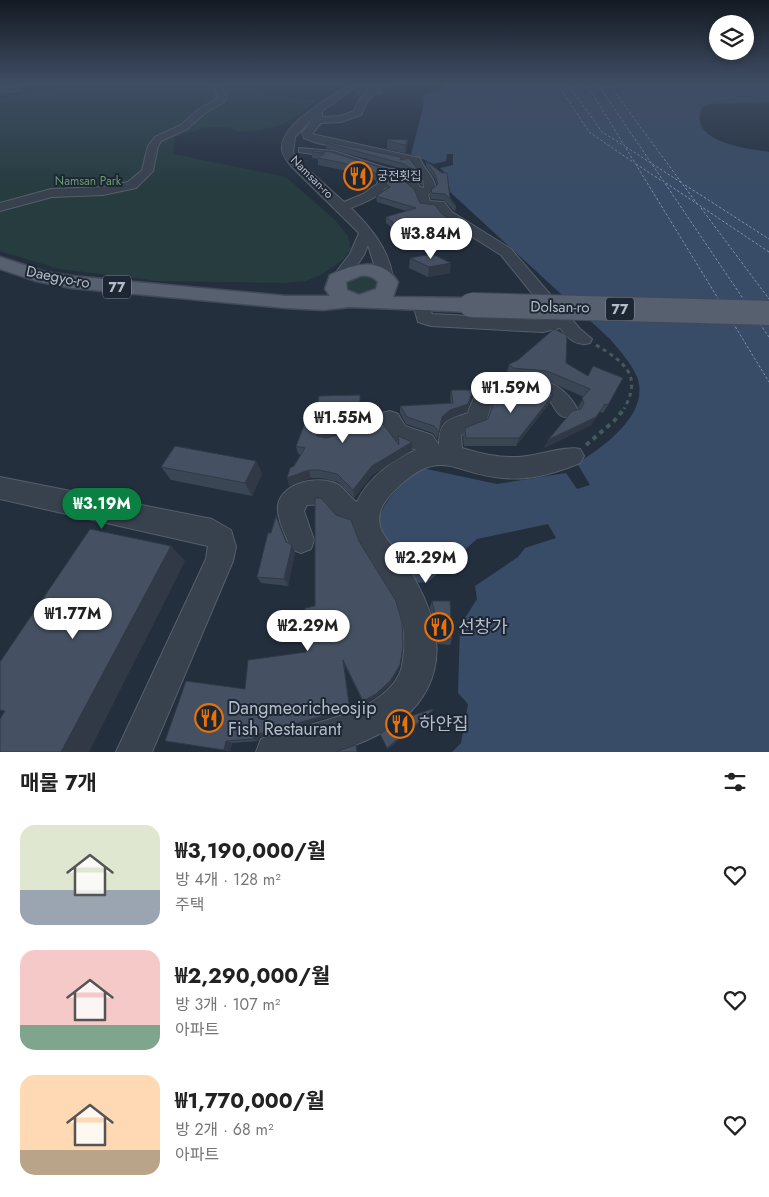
<!DOCTYPE html>
<html lang="ko">
<meta charset="utf-8">
<style>
body{margin:0;font-family:Jost,"Noto Sans KR",sans-serif;background:#f2f2f2;color:#222;height:100vh;display:flex;flex-direction:column;font-size:19px;white-space:nowrap}
*{box-sizing:border-box;margin:0}
p{font-size:16px;color:#767676}
.icon{flex:none;width:28px;height:28px;fill:none;stroke:currentColor;stroke-width:2;stroke-linecap:round;stroke-linejoin:round}
.map{position:relative;height:752px;overflow:hidden}
.details{display:flex;flex-direction:column;background:#fff;flex:1}
.details>*{flex:none}
.buttons{position:absolute;left:709px;top:15px;display:grid;gap:10px}
.buttons a{display:grid;place-items:center;width:45px;height:45px;border-radius:50%;background:#fff;box-shadow:0 2px 8px #0003;font-size:25px}
.price{position:absolute;translate:-50% -42px;padding:0 11px;border-radius:18px;background:#fff;color:#222;font-size:16px;line-height:32px;filter:drop-shadow(0 1px 2px #0008)}
.price::after{content:'';position:absolute;left:50%;top:30px;width:15px;height:11px;margin-left:-8px;background:inherit;clip-path:polygon(0 0,100% 0,50% 100%)}
.price.selected{background:#0b8043;color:#fff}
ul{padding:0;list-style:none}
li{display:flex;align-items:center;gap:15px;height:125px;padding:0 20px}
li span{display:grid;place-items:center;flex:none;width:140px;height:100px;border-radius:15px;color:#555}
li>.icon{margin-inline-start:auto}
span .icon{width:60px;height:60px;fill:#fffc;stroke-width:1}
li b{font-size:21px}
h2{display:flex;justify-content:space-between;align-items:center;height:60px;padding:0 20px;font-size:21px}
.map>svg:first-child{display:block}
</style>
<div class="map">
<svg width="769" height="752" viewBox="0 0 769 752">
<rect width="100%" height="100%" fill="#242f3e"/>
<!-- green -->
<g fill="#263c3f">
<path d="M79,83H268L258,88L266,95L317,101L284,124L257,131L239,132L228,127H207L175,137L173,154L286,177L335,220L348,236L351,249L343,260L319,276L305,281L284,283L159,281L59,269L0,251V99L47,88L54,90Z"/>
<path d="M364,274L379,280L377,291L360,296L346,291L344,281Z"/>
</g>
<!-- water -->
<path fill="#394c67" d="M444,83H769V102L710,104L702,107C687,143 747,148 769,152V752H452L461,743L468,704L458,693L460,626L477,599L475,586L518,557L525,548L556,538L548,524L477,539L427,583L413,582C404,568 386,548 380,533C371,509 406,480 422,468L497,484L566,473L577,489L590,485L577,463C603,448 651,413 637,377C631,363 620,351 610,339L450,192L447,175L440,168L453,165V154H447L446,161L434,164L411,154L423,108L424,94L443,88Z"/>
<g fill="none" stroke-linecap="round" stroke-linejoin="round">
<!-- ferry -->
<g stroke="#7c92b1" stroke-width="1" stroke-dasharray="2.5 2" stroke-linecap="butt">
<path d="M557,83L589,132L633,162"/>
<path d="M567,83L602,132L623,145"/>
<path d="M586,83L719,300"/>
<path d="M597,83L744,300"/>
<path d="M608,83L698,205"/>
<path d="M626,147L682,183"/>
<path d="M636,164L662,181"/>
<path d="M666,183L769,252"/>
<path d="M685,185L769,239"/>
<path d="M701,208L769,299"/>
<path d="M733,323L769,382"/>
<path d="M760,324L769,337"/>
</g>
<defs>
<g id="minor">
<path d="M212,83H219L227,96L225,101L204,114L187,129L161,141L158,146L153,171L136,188L103,195L52,197L0,211V203L51,189L103,187L128,182L142,170L148,146L155,137L181,125L198,110L218,98Z"/>
<path d="M352,83H361L322,111V117L340,116L354,111L359,100L369,90L365,87L366,85L377,87V91L367,101L361,115L341,122L321,123L312,134L420,158C424,171 434,174 436,190L428,195L430,201L444,202L452,212L511,249L580,329L592,339L590,343C576,347 568,338 560,328L543,332L431,326L418,322L413,304L415,300H427L432,314L543,320L552,318L501,255L442,218L436,209L421,208L415,193H412C406,184 402,177 391,176C387,195 368,201 351,208C371,228 388,248 393,277L385,282L379,280L368,245L364,255L348,278H336L334,275L350,254L359,233L291,166C287,161 282,155 282,149C280,123 334,96 352,83ZM313,118L302,133L304,138L317,143L410,162L423,180L424,188L420,187L414,178L404,171L386,168L334,151L299,148V152L332,157L380,173L377,184L363,194L344,202L302,164L293,153L295,137Z"/>
<path d="M18,86H21V90L0,93V89Z"/>
<path d="M496,378C532,380 558,373 578,410L575,416C552,423 558,400 541,395C530,392 513,394 501,394L491,406L485,425L461,435L462,448C480,453 497,458 516,457C533,457 568,445 580,449L584,456L580,463C556,473 529,481 503,478C452,474 442,445 396,489C385,500 375,512 381,529C385,539 395,548 401,557C412,573 422,591 429,610C451,671 423,716 367,740C357,744 346,750 335,752C310,752 281,752 256,752L261,739C302,723 383,717 401,670C403,664 403,657 404,651C405,637 403,619 397,606C385,578 360,556 354,526L339,521L324,504L307,505L304,511L314,540L311,549L301,553L291,549C287,538 276,518 278,505C282,482 319,475 337,484C345,488 349,498 357,502C368,478 393,460 416,450L389,438L384,430L327,445L319,443L316,436L319,429L390,411L398,414L405,426L432,435L439,445C439,421 447,420 468,413C472,399 481,383 496,378Z"/>
<path d="M0,477L212,519L231,530L236,547L233,561L152,752H116L206,559L208,546L0,499Z"/>
</g>
<path id="major" d="M0,257L46,272L71,276L286,296H330L325,289L330,275C354,264 381,256 398,282L393,297L471,298L479,300L482,305L479,310L471,312L350,307L323,310L286,308L71,288L36,281L0,269ZM360,276C367,275 373,276 378,282L376,289L359,295L347,290L346,282Z"/>
</defs>
<!-- minor casing -->
<use href="#minor" stroke="#565f6c" stroke-width="2"/>
<!-- major casing -->
<use href="#major" stroke="#414a57" stroke-width="3"/>
<!-- path-far1 -->
<path stroke="#44595c" stroke-width="3" stroke-dasharray="4 4" stroke-linecap="butt" d="M596,345C624,362 643,375 624,409"/>
<!-- path -->
<path stroke="#44595c" stroke-width="4" stroke-dasharray="4.5 4.5" stroke-linecap="butt" d="M586,445L614,421L625,408"/>
<!-- minor -->
<use href="#minor" fill="#38414e" fill-rule="evenodd"/>
<!-- major -->
<use href="#major" fill="#56606e" fill-rule="evenodd"/>
<defs>
<path id="major-bridge" d="M471,305L769,313"/>
</defs>
<!-- major-bridge casing -->
<use href="#major-bridge" stroke="#414a57" stroke-width="26" stroke-linecap="butt"/>
<!-- major-bridge -->
<use href="#major-bridge" stroke="#56606e" stroke-width="24"/>
</g>
<!-- wall -->
<g fill="#3b4654">
<path d="M371,83H392V89H383L382,95H376V87L377,85Z"/>
<path d="M410,83H436V84Z"/>
<path d="M366,87V90L362,95H356V91Z"/>
<path d="M408,140L407,148L405,153L387,149V141Z"/>
<path d="M326,143L401,157V160L422,175V186L415,176L404,169L326,148Z"/>
<path d="M314,150L378,167V174L376,181L367,175L318,165V159L312,158V152Z"/>
<path d="M426,161L442,173L450,198L456,206L455,212L444,200L431,199L430,196L431,190L437,185L435,179L426,166Z"/>
<path d="M386,184L420,203L442,214L457,229L445,236L411,243L386,223V217L406,211L377,202L376,196L386,189Z"/>
<path d="M410,258L450,273L428,277L409,268Z"/>
<path d="M566,363L608,405L603,413L600,412L591,425L544,448L579,409L578,407L584,397L543,379L511,377L507,372L509,364Z"/>
<path d="M451,390L471,398L467,412L449,418L441,425L437,439L433,433L406,424L400,413V406L451,403L450,398Z"/>
<path d="M361,403L360,417L317,428L315,434L317,436L326,438L398,444V436L412,442V450L372,475L354,498L338,482L321,478H311L289,486L294,466L301,455L298,454L296,446L316,411Z"/>
<path d="M549,404L516,446H464L463,436L465,428Z"/>
<path d="M256,461L262,474L252,496L171,480L161,467Z"/>
<path d="M286,542L292,545L295,553L288,586L261,583L257,577Z"/>
<path d="M432,601L452,639L450,645L438,644L430,607Z"/>
<path d="M315,606L399,669L390,685L376,697L364,704L344,664L350,708L339,714L260,737L258,741L232,743L230,751L165,741L245,689L306,652Z"/>
</g>
<!-- shaded-wall -->
<g fill="#303945">
<path d="M0,83H20V84L0,88Z"/>
<path d="M366,87V90L362,95L361,91Z"/>
<path d="M408,140L407,148L405,153V145Z"/>
<path d="M378,167V174L376,181V174Z"/>
<path d="M458,224L457,229L445,236L411,243L412,237Z"/>
<path d="M451,263L450,273L428,277L429,267Z"/>
<path d="M473,390L467,412L449,418L441,425L437,439L442,417Z"/>
<path d="M360,395V417L317,428L314,437L313,428L316,420Z"/>
<path d="M553,395L549,404L516,446L519,438Z"/>
<path d="M605,404L591,425L544,448L548,440Z"/>
<path d="M412,442V450L372,475L354,498L353,490L372,466Z"/>
<path d="M256,461L262,474L252,496L245,483Z"/>
<path d="M309,470L311,478L289,486L287,478Z"/>
<path d="M292,545L295,553L288,586L284,579Z"/>
<path d="M171,546L185,561L89,752H61Z"/>
<path d="M403,646L399,669L390,685L376,697L364,704L363,701Z"/>
<path d="M343,660L344,664L350,708L339,714L260,737L258,741L253,739L255,735Z"/>
<path d="M433,710L431,713L387,750V748Z"/>
<path d="M226,741L232,743L230,751L224,750Z"/>
</g>
<!-- building -->
<g fill="#455162" stroke="#303945">
<path d="M378,83H382V87H376Z"/>
<path d="M364,86L366,87L361,91H356Z"/>
<path d="M388,139L408,140L405,145L387,141Z"/>
<path d="M328,142L401,157L400,160L409,158L422,175V180L415,171L404,164L326,143Z"/>
<path d="M314,150L331,152L378,167L376,174L367,168L318,158L325,153L312,152Z"/>
<path d="M426,161L442,173H447L450,198L456,206L445,194L432,193L431,190L438,184L435,174Z"/>
<path d="M392,173H394L414,189L420,203L435,205L442,214L458,224L445,230L412,237L386,217L416,208L376,196L390,187L386,184Z"/>
<path d="M432,254L451,263L429,267L410,258Z"/>
<path d="M554,329L567,335L566,363L588,376L593,366L623,378L608,405L605,404L596,417L548,440L572,411L581,409L584,403L582,398L590,389L547,371L513,368L509,364L518,360Z"/>
<path d="M504,387L540,388L553,395L519,438H466L465,428L488,419L495,399Z"/>
<path d="M451,390H473L468,404L450,410L442,417L439,432L434,426L407,417L400,406L453,403Z"/>
<path d="M360,395V408L316,420L313,428L317,436L326,438L383,424L399,445L398,436L412,442L372,466L353,490L337,474L319,470H309L287,478L290,468L294,466L305,448L296,446L310,410L316,411L319,396Z"/>
<path d="M175,446L256,461L245,483L161,467Z"/>
<path d="M315,498H321L336,515L351,520L359,541L396,601L402,623L403,646L400,665L390,681L376,694L363,701L343,660L349,705L337,712L255,735L253,739L226,741L224,750L165,741L186,681L245,689L248,660L306,652L305,608L315,606Z"/>
<path d="M276,516L286,542L292,545L284,579L257,577L268,533H271Z"/>
<path d="M90,529L171,546L61,752H0V719L5,711L0,710V662Z"/>
<path d="M432,601H450L452,639H440Z"/>
<path d="M432,709L433,710L387,748L380,734L402,719Z"/>
<path d="M356,745L357,752H335Z"/>
</g>
<!-- sky -->
<linearGradient id="sky" x2="0" y2="1"><stop stop-color="#141a22"/><stop offset="0.44" stop-color="#3f4d63"/><stop offset="1" stop-color="#3f4d63" stop-opacity="0"/></linearGradient>
<rect width="769" height="189" fill="url(#sky)"/>
<!-- icons -->
<defs>
<symbol id="restaurant-ring" viewBox="-11 -11 22 22"><circle r="9.5" fill="#1d2633" stroke="#e8710a" stroke-width="1.5"/><path d="M-5-6h1v4h1v-4h1v4h1v-4h1v5L-1.5 .5V6h-2V.5L-5-1ZM5-6V6H3V1.5H1.5Q1.5-4 5-6Z" fill="#e8710a"/></symbol>
</defs>
<g fill-rule="evenodd">
<use href="#restaurant-ring" x="342" y="160" width="32" height="32"/>
<use href="#restaurant-ring" x="423" y="611" width="32" height="32"/>
<use href="#restaurant-ring" x="193" y="702" width="32" height="32"/>
<use href="#restaurant-ring" x="384" y="708" width="32" height="32"/>
</g>
<g text-anchor="middle" dominant-baseline="central" stroke-width="4" stroke-linejoin="round" paint-order="stroke">
<!-- far-poi labels -->
<g font-size="12" fill="#b4bcc9" stroke="#1d2633" text-anchor="start">
<text x="377" y="176">궁전횟집</text>
</g>
<!-- far-street labels -->
<g font-size="12" fill="#b4bcc9" stroke="#1d2633">
<text transform="translate(312 177) rotate(45)">Namsan-ro</text>
</g>
<!-- far-park labels -->
<g font-size="12" fill="#6b9a76" stroke="#1d2633">
<text x="88" y="181">Namsan Park</text>
</g>
<!-- shield labels -->
<g fill="#1d2633" stroke="#878f9c" stroke-width="1">
<rect x="103" y="275.5" width="28" height="23" rx="4"/>
<rect x="606" y="297.5" width="28" height="23" rx="4"/>
</g>
<g font-size="14" font-weight="bold" fill="#b4bcc9">
<text x="117" y="287">77</text>
<text x="620" y="309">77</text>
</g>
<!-- street labels -->
<g font-size="15" fill="#b4bcc9" stroke="#1d2633">
<text transform="translate(58 277) rotate(11)">Daegyo-ro</text>
<text transform="translate(560 307) rotate(1)">Dolsan-ro</text>
</g>
<!-- near-poi labels -->
<g font-size="18" fill="#b4bcc9" stroke="#1d2633" text-anchor="start">
<text x="458" y="627">선창가</text>
<text x="228" y="708">Dangmeoricheosjip<tspan x="228" dy="21">Fish Restaurant</tspan></text>
<text x="419" y="724">하얀집</text>
</g>
</g>
</svg>
<div class="buttons">
<a><svg class="icon" aria-label="layers" viewBox="0 0 24 24"><path d="M12 4l9 5-9 5-9-5zM3 14l9 5 9-5"/></svg></a>
</div>
<b class="price" style="left:431px;top:260px">₩3.84M</b>
<b class="price" style="left:511px;top:414px">₩1.59M</b>
<b class="price" style="left:343px;top:444px">₩1.55M</b>
<b class="price selected" style="left:102px;top:530px">₩3.19M</b>
<b class="price" style="left:426px;top:584px">₩2.29M</b>
<b class="price" style="left:73px;top:640px">₩1.77M</b>
<b class="price" style="left:308px;top:652px">₩2.29M</b>
</div>
<section class="details">
<h2>매물 7개<svg class="icon" aria-label="filters" viewBox="0 0 24 24"><path d="M4 7h16M4 17h16"/><circle cx="9" cy="7" r="2"/><circle cx="15" cy="17" r="2"/></svg></h2>
<ul>
<li><span style="background:linear-gradient(#dfe7d0 65%,#9aa5b1 0)"><svg class="icon" aria-label="home" viewBox="0 0 24 24"><path d="M3 11l9-7 9 7M6 9v11h12V9"/></svg></span><div><b>₩3,190,000/월</b><p>방 4개 · 128 m²</p><p>주택</p></div><svg class="icon" aria-label="heart" viewBox="0 0 24 24"><path d="M12 20l-8-8c-3-5 5-10 8-4 3-6 11-1 8 4z"/></svg></li>
<li><span style="background:linear-gradient(#f6c9c9 75%,#7fa58c 0)"><svg class="icon" aria-label="home" viewBox="0 0 24 24"><path d="M3 11l9-7 9 7M6 9v11h12V9"/></svg></span><div><b>₩2,290,000/월</b><p>방 3개 · 107 m²</p><p>아파트</p></div><svg class="icon" aria-label="heart" viewBox="0 0 24 24"><path d="M12 20l-8-8c-3-5 5-10 8-4 3-6 11-1 8 4z"/></svg></li>
<li><span style="background:linear-gradient(#ffd9b3 75%,#b9a48a 0)"><svg class="icon" aria-label="home" viewBox="0 0 24 24"><path d="M3 11l9-7 9 7M6 9v11h12V9"/></svg></span><div><b>₩1,770,000/월</b><p>방 2개 · 68 m²</p><p>아파트</p></div><svg class="icon" aria-label="heart" viewBox="0 0 24 24"><path d="M12 20l-8-8c-3-5 5-10 8-4 3-6 11-1 8 4z"/></svg></li>
</ul>
</section>
